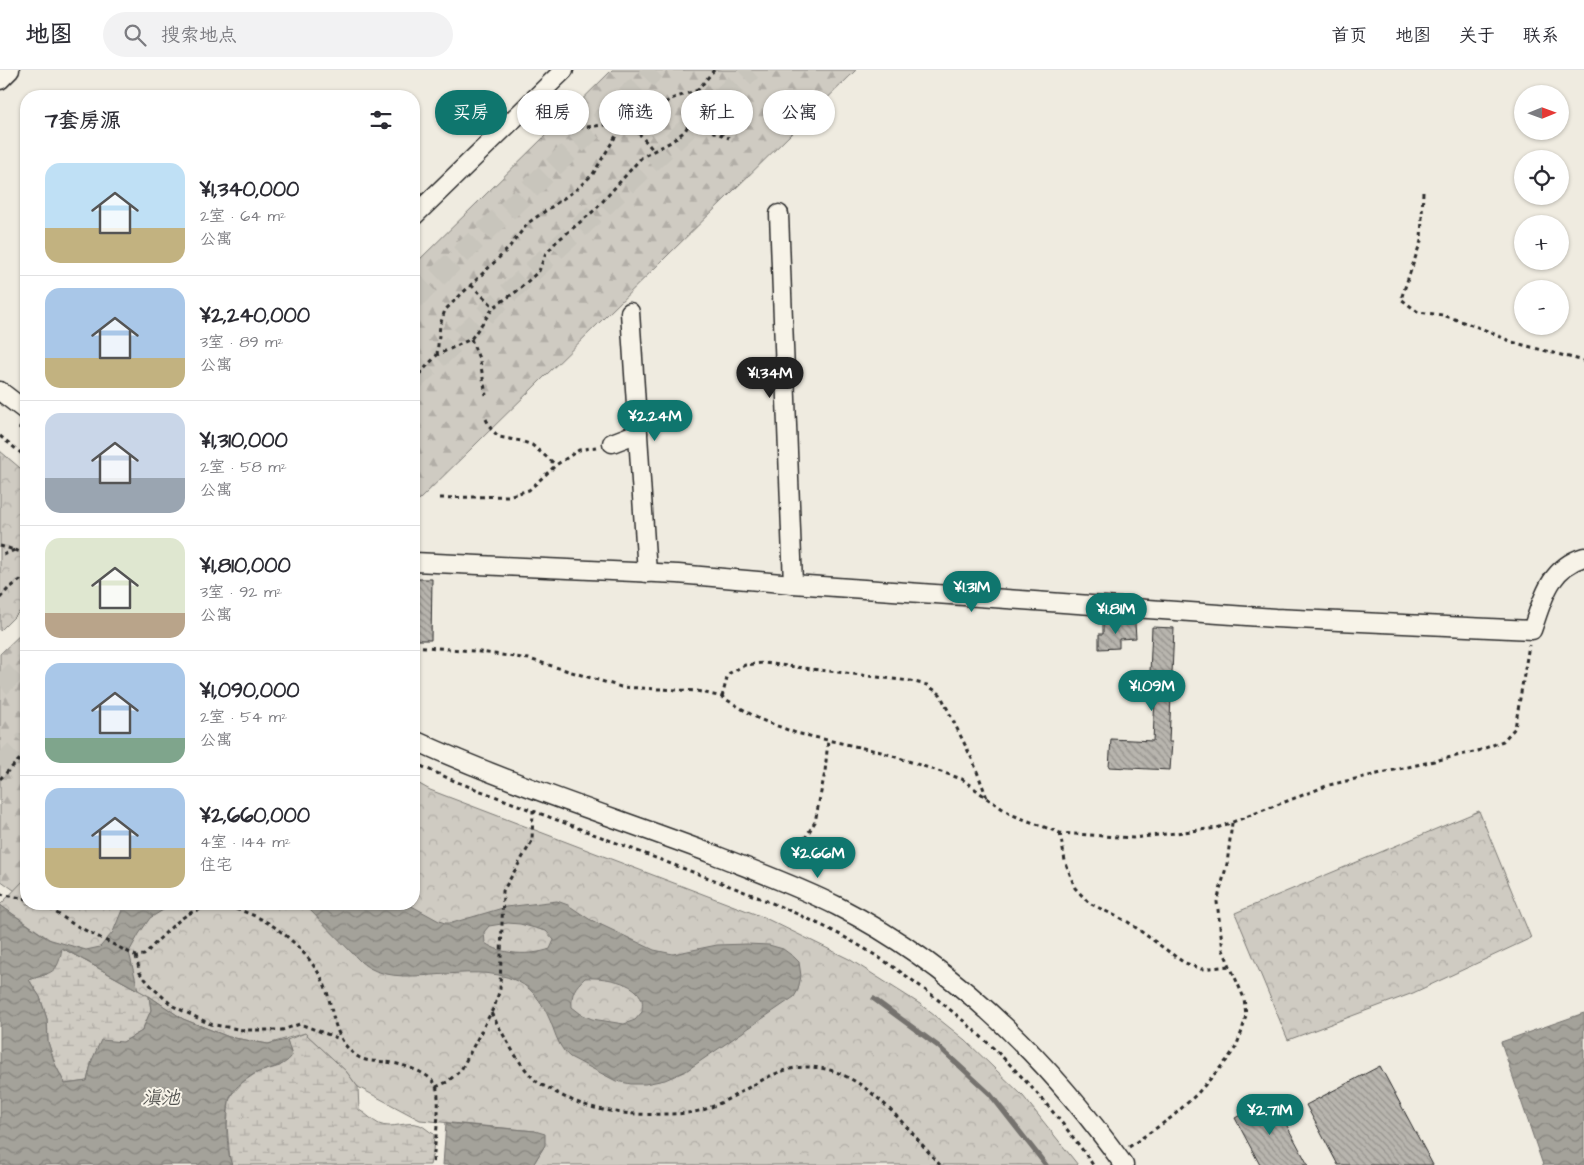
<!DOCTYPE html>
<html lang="zh">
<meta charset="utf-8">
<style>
body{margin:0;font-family:"Architects Daughter","LXGW WenKai TC",sans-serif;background:#f2f2f3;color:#2b2b33;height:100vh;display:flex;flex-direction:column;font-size:19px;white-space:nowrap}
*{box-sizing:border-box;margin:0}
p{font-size:16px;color:#7c7c81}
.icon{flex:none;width:28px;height:28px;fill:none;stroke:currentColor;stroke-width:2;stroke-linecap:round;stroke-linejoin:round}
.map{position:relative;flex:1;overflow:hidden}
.sheet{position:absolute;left:20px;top:20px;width:400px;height:820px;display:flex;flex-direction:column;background:#fff;border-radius:20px;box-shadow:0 1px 4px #0004}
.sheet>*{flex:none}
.guide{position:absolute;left:435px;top:20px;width:475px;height:45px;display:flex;gap:10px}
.needle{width:32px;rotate:89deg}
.buttons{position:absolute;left:1514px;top:15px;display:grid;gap:10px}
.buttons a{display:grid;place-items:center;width:55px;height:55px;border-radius:50%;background:#fff;box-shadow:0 1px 4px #0004;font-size:25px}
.price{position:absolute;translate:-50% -42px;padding:0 11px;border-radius:18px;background:#0f766e;color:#fff;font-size:16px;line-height:32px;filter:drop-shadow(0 1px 2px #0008)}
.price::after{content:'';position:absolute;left:50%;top:30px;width:15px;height:11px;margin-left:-8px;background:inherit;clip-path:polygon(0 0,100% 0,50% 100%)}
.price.on{background:#222;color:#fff}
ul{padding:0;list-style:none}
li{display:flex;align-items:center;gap:15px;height:125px;padding:0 25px}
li+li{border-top:1px solid #e1e1e2}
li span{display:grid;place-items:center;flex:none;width:140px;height:100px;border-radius:15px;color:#555}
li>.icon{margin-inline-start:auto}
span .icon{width:60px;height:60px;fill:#fffc;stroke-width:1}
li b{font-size:21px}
h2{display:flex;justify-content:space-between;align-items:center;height:60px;padding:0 25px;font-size:21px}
.tag{padding:0 18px;border-radius:22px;background:#fff;box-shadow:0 1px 4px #0004;font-size:18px;line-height:45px}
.tag.on{background:#0f766e;color:#fff}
header{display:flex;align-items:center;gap:30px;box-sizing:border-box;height:70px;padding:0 25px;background:#fff;border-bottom:1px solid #e1e1e2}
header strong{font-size:24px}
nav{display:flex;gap:28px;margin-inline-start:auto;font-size:18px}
.search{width:350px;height:45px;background:#f2f2f3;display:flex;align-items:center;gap:12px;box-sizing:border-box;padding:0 18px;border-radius:28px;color:#7c7c81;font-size:19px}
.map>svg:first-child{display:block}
</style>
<header>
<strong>地图</strong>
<div class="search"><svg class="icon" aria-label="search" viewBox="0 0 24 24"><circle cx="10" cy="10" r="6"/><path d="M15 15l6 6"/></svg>搜索地点</div>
<nav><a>首页</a><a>地图</a><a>关于</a><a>联系</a></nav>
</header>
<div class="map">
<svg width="1584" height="1095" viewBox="0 0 1584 1095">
<defs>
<pattern id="forest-firs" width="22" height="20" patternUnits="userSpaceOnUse" patternTransform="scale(1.25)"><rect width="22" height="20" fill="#cfcbc2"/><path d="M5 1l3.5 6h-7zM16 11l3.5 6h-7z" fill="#b2aea7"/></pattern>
<pattern id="wetland-marsh" width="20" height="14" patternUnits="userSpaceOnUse" patternTransform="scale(1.25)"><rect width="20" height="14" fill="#cfcbc2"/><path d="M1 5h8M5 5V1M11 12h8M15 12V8" fill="none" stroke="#b2aea7"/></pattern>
<pattern id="park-crowns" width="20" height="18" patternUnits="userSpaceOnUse" patternTransform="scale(1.25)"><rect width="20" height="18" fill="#cfcbc2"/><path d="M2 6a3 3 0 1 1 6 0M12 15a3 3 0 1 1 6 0" fill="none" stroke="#b2aea7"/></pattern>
<pattern id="water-waves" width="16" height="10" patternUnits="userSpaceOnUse" patternTransform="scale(1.25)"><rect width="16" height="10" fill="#a4a29a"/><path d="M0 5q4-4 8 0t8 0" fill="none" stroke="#86847e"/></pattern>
<pattern id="building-back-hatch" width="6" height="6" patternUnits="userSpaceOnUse" patternTransform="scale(1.25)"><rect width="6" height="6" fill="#b8b5ae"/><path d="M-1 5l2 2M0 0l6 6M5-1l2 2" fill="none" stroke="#96938e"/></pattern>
</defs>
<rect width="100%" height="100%" fill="#efebe0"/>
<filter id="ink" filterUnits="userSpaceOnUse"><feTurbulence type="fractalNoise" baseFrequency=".02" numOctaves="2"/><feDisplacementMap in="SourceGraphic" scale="10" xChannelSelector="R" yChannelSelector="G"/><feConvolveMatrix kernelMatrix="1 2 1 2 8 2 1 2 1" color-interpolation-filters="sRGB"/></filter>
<g filter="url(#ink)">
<!-- forest -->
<g fill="url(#forest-firs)" stroke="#7d7b76">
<path d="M612,0H856L414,435V195Z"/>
<path d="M26,559V815L18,823L0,810V584Z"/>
</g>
<!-- wetland -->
<g fill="url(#wetland-marsh)" stroke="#7d7b76">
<path d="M62,878L149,926L151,940L142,961L92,990L87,1011L65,1014L55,994L48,972L47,949L40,927L29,910L47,904Z"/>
<path d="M305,963L346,1001L358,1017L359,1040C367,1044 371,1050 379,1054C392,1060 407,1050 420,1055C425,1057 429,1062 434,1064L433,1082L430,1095H232L230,1090L227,1056L229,1031L232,1024L243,1012L256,1003L280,996L292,986L287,970Z"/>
</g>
<!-- park -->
<g fill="url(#park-crowns)" stroke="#7d7b76">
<path d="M0,381L26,403V535L0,561Z"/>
<path d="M414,711L430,720L763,847L849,889L920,934L965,970L1023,1026L1078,1095H533L545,1075L535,1061L420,1050L358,1017L346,1001L305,963L268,974L229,967L183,949L149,926L62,878L0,835L26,808V834H414Z"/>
<path d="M1479,741L1531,868L1413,923L1288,970L1235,843Z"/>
</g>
<!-- water -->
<g fill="url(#water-waves)" stroke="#74726e" fill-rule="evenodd">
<path d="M557,831L568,835L589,849L654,880L673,884L717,875L747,874L769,875L783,879L794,887L799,892L801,906L798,920L794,927L686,1001L665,1010L645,1014H631L616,1011L570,987C561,980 557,969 553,958C546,939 536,920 517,911C469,888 397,924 361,892L304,834H408L439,851L445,853H452L506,837ZM508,853L520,854L546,861L554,870L550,879C530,886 502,885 485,873L484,862L489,856ZM585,908C602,907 636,911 642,930C643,933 642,938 642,942L635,950L624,954L592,949L581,944L572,937C571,923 575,917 585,908Z"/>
<path d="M122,834H173L150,848L139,864L129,882L138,920L62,878C58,904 52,902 29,910L40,927L47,949L48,972L55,994L65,1014L87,1011L92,990L101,970L123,972L142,961L151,940L149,926L183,949L229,967L268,974L287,970L292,986C282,999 268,997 254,1004C246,1009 236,1016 231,1025C225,1038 226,1082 232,1095H0V835L48,869L86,880L100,877L113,862L122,840Z"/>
<path d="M1584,943V1095H1543L1501,972Z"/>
<path d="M446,1053L535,1061L545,1064V1075L533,1095H443Z"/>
</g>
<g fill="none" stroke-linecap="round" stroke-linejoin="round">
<!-- stream -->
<path stroke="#74726e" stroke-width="5" d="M874,929L938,976L990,1024L1046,1095"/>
</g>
<!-- building -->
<g fill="url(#building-back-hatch)" stroke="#2b2b2b">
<path d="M414,509H432L431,570H414Z"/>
<path d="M1135,553L1136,568L1119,569V578L1099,579V564H1103V554Z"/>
<path d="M1152,557L1174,558L1169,672H1172L1170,700L1109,697L1111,669L1153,671L1155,626L1149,625Z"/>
<path d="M1380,996L1433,1095H1338L1306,1035Z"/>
<path d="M1272,1028L1308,1095H1260L1235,1048Z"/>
</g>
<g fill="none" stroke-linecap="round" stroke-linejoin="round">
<!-- major-tunnel -->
<g stroke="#c8c5bc" stroke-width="21" stroke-dasharray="21 11" stroke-linecap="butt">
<path d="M414,229L655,0"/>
<path d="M414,310L751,0"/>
<path d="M0,616L26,592"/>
<path d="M0,696L26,671"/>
</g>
<defs>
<g id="minor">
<path d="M0,10L10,0"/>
<path d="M779,144L793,514"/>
<path d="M414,146L564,0"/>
<path d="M630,242L647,503"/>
<path d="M0,321L26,341"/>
<path d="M612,373L638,363"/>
<path d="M414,492L678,504L793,514L1275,548L1532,560C1543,529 1549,498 1584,487"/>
<path d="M414,670C512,715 615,747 715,785C756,801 797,816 837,836C953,895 1048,989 1124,1095"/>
</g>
</defs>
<!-- minor casing -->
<use href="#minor" stroke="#2b2b2b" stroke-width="21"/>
<!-- path -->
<g stroke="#2b2b2b" stroke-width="3" stroke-dasharray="4 4" stroke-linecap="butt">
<path d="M690,52L729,68"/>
<path d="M532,53C552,65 581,57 603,55C612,54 622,54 631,54L654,81"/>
<path d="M1423,122L1421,171L1401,229L1418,242L1443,245L1483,259L1512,272L1584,291"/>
<path d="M471,215L494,237"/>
<path d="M471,269L480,291L486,325"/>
<path d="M437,285L440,255L445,240L507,180L528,153L577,119L593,104L617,64L671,29L698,20"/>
<path d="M414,310L437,285L471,269L494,237L517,221L539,201L545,185L556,172L596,139L642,87L671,72L685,61L694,44L698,20L714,0"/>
<path d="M486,349L491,359L499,367L521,371L532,375L556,395"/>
<path d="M19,357L26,363"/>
<path d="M0,366L26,387"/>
<path d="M440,428L508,426L529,420L556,395L579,380L596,377"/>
<path d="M0,476L15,480L0,486"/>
<path d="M15,480L26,484"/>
<path d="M0,528L8,519L26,506"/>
<path d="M414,576L473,581L529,589L621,617L697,621L722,627L759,649L796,663L881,682L962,709L988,729L1010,744L1060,763L1133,768L1217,758L1329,715L1478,681L1503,671L1515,658L1529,575"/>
<path d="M722,627L728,604L745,595L763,593L910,611L927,615L940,624L973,691L987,728"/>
<path d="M26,657L23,660L26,664"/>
<path d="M414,693L457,712C529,739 601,767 674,795C725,814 776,833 825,857C928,908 1029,1001 1093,1095"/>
<path d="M0,709L26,683"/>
<path d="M1060,763L1065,791L1075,818L1089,833L1128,852L1183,892L1201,899L1230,896"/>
<path d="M788,796L815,752L825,702L828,670"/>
<path d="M0,824L26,829"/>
<path d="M43,834L73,854L136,886L144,885C156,873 179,846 195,841C244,824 300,868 322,909C332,929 331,954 344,973C348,979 354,985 360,988C368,992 378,991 386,992C399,993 432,1003 436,1016C442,1034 434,1075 433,1095"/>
<path d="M136,886L140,903L153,918L173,936L210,954L243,960H282L300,954L340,969"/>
<path d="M491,943C504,965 516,991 534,1009C538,1014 545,1016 550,1019C586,1041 625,1046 666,1044C681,1044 697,1043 711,1037C754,1020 782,985 833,1001C876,1015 911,1063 940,1095"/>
<path d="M436,1017L447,1012L461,1000L495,935L500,919L503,821L532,771L533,740"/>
<path d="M1129,1077L1172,1047L1197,1024L1227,990L1236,977L1242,961L1246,945L1244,928L1223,880L1217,832L1227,794L1232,753"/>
</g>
<!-- minor -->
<use href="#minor" stroke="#f7f3e8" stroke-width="18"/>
</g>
</g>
<g text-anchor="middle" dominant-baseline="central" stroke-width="4" stroke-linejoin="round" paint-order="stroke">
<!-- water labels -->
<g font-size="19" font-style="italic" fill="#555552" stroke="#f7f3e8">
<text x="161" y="1028">滇池</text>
</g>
</g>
</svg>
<div class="buttons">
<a><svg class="needle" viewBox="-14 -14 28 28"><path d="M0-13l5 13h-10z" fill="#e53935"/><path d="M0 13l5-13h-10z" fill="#7c7c81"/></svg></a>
<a><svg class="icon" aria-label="locate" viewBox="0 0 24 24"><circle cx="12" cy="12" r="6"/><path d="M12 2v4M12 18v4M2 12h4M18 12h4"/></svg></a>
<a>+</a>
<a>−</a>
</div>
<b class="price on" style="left:770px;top:329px">¥1.34M</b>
<b class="price" style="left:655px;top:372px">¥2.24M</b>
<b class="price" style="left:972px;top:543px">¥1.31M</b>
<b class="price" style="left:1116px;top:565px">¥1.81M</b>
<b class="price" style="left:1152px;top:642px">¥1.09M</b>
<b class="price" style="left:818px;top:809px">¥2.66M</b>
<b class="price" style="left:1270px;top:1066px">¥2.71M</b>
<div class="guide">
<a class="tag on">买房</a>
<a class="tag">租房</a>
<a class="tag">筛选</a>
<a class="tag">新上</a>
<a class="tag">公寓</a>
</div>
<section class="sheet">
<h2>7套房源<svg class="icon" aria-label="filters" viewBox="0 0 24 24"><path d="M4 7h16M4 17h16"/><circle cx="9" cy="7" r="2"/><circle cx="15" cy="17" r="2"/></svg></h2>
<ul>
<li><span style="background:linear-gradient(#bfe0f5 65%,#c2b280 0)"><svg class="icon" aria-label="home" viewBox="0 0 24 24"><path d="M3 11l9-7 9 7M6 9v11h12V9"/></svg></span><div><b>¥1,340,000</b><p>2室 · 64 m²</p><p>公寓</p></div></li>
<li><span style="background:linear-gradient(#a9c7e8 70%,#c2b280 0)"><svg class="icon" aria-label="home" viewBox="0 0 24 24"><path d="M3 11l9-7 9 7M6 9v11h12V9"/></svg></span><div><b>¥2,240,000</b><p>3室 · 89 m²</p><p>公寓</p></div></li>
<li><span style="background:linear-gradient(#c9d6e8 65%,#9aa5b1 0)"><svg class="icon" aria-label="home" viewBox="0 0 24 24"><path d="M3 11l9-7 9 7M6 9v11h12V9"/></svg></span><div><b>¥1,310,000</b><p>2室 · 58 m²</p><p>公寓</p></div></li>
<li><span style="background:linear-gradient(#dfe7d0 75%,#b9a48a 0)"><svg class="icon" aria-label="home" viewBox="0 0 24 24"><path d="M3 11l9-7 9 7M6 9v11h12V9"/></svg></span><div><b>¥1,810,000</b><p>3室 · 92 m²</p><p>公寓</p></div></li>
<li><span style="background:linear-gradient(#a9c7e8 75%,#7fa58c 0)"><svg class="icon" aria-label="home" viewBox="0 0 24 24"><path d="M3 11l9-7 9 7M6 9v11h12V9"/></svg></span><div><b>¥1,090,000</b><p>2室 · 54 m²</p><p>公寓</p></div></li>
<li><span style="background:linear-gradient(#a9c7e8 60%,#c2b280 0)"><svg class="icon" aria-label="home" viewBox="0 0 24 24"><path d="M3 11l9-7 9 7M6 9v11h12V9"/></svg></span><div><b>¥2,660,000</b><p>4室 · 144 m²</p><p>住宅</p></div></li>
</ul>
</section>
</div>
